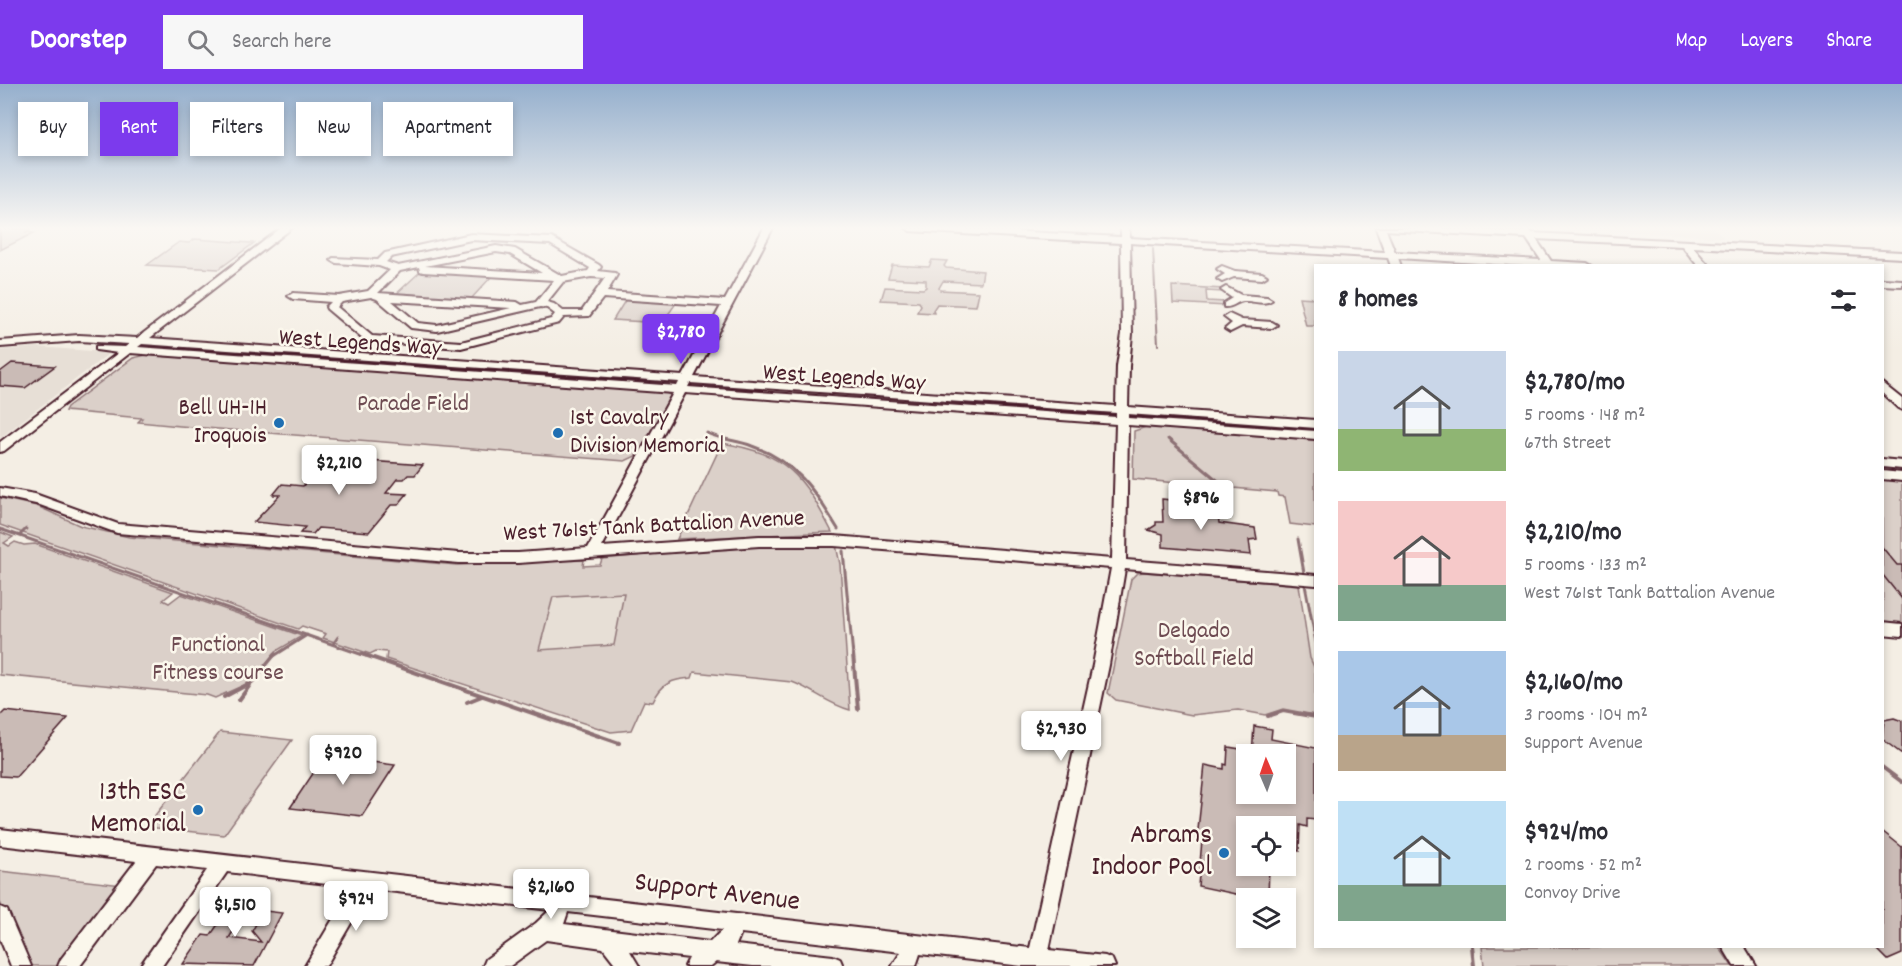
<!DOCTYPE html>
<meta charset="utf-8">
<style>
body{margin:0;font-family:Dekko,sans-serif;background:#f7f7f7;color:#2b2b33;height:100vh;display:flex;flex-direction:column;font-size:22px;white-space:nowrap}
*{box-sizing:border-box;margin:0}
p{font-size:20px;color:#7c7c81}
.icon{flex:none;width:33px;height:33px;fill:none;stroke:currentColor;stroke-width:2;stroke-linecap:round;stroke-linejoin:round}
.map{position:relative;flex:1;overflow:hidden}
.sheet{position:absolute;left:1314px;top:180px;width:570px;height:684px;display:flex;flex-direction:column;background:#fff;border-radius:0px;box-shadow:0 3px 9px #0003}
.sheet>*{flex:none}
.top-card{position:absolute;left:18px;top:18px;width:570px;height:54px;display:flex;gap:12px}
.needle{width:39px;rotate:358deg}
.controls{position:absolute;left:1236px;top:660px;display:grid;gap:12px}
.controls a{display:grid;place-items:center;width:60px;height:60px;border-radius:0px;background:#fff;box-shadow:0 3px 9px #0003;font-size:30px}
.price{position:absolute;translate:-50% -51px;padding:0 14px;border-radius:6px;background:#fff;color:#222;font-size:20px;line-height:39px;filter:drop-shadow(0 2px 3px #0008)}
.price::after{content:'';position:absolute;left:50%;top:36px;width:18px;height:14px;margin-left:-9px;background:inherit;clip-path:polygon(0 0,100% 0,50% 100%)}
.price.selected{background:#7c3aed;color:#fff}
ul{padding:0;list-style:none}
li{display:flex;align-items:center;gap:18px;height:150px;padding:0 24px}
li span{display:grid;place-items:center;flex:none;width:168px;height:120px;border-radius:0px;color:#555}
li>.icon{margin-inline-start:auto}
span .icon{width:72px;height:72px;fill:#fffc;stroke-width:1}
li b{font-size:26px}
h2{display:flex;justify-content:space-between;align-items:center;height:72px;padding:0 24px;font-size:26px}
.pill{padding:0 21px;border-radius:0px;background:#fff;box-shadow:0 3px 9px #0003;font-size:21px;line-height:54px}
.pill.selected{background:#7c3aed;color:#fff}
header{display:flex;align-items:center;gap:36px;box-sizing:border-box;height:84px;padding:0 30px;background:#7c3aed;color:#fff}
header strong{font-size:28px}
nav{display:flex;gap:33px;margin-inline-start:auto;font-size:21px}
.search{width:420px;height:54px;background:#f7f7f7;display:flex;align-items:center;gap:15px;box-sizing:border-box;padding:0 21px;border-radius:0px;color:#7c7c81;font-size:22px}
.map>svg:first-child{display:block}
</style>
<header>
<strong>Doorstep</strong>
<div class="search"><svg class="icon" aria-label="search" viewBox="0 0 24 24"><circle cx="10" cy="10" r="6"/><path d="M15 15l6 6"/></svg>Search here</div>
<nav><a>Map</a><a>Layers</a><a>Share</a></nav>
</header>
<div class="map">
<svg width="1902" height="882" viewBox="0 0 1902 882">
<rect width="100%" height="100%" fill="#f4eee4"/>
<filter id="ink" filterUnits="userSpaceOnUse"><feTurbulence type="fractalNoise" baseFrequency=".0167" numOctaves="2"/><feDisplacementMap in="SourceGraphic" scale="12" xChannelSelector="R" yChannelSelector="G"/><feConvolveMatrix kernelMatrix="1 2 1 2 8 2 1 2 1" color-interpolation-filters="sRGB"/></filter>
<g filter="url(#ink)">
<!-- built -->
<g fill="#e7dfd6">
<path d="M1557,144H1714L1724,154L1678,150Z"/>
<path d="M39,263L104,268L107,271L0,354V266Z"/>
<path d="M625,508L614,562L539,566L553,513Z"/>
</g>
<!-- green -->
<g fill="#dbd0c9" stroke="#92787a" stroke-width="1.5" fill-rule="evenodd">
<path d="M0,144L31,145L26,148L34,149L0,166Z"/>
<path d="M195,155L251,159H254L219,185L147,181L179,158L189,159Z"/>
<path d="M932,176L947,177L944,182L946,184L983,187L981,199L943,197L939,204L940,206L979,208L976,222L937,220L933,226L934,229L917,228L921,221L919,218L881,216L885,203L923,205L926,203V196L888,194L892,181L929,183Z"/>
<path d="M421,187L493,191L470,216L395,211Z"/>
<path d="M1172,202L1224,205L1223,208L1206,207L1207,217L1225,218L1226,222L1173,219Z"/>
<path d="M1299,213L1315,214V242H1306Z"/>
<path d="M626,215L677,218L662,239L613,236Z"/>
<path d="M146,271L662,307L670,311V314L640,370L625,377L180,342L138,338L142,334L65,327L67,323L133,274Z"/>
<path d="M1146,343L1315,356V443L1290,440L1285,413L1278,412L1277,408L1133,395L1134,347Z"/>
<path d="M722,359C788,370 803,392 832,448L677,455Z"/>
<path d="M1882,394L1902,396V539L1883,537Z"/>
<path d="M0,414L37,422L81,442L129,453L457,481L584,476L583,482L600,481L602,475C680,467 758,461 836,461L840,480L850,626C829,621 812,605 792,598L694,588L692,594C673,595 661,599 653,618L644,617L631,646L611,648L386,575L387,568L376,567L370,570L323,554L326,550L302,542L298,545L0,441ZM624,509L614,561L539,566L553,513Z"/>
<path d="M0,448L13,453L4,459L9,462L15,458L24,461L35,460L173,508L163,516L169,519L181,510L302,552L276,567L251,598L215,614L207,611L0,591Z"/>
<path d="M1144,488L1299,501L1310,574L1315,585V631L1283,625L1265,631L1238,626L1192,631L1116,616L1108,609L1131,495L1137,489Z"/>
<path d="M220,648L292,656L224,751L146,743Z"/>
<path d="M0,787L123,801L63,882H27L0,818Z"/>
<path d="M1482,863H1719L1732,882H1484Z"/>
</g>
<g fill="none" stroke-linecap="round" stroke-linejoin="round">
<!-- stream-far2 -->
<g stroke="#8d7174" stroke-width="2">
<path d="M1474,144L1505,146"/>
<path d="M1734,159L1781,161"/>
<path d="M1805,162L1879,166"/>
<path d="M1153,165L1158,261"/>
<path d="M1894,167H1902"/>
</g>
<!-- stream-far1 -->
<g stroke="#8d7174" stroke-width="3">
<path d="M707,349C721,356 737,356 752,362C797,378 814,406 838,445"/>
<path d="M1168,355L1223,401"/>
<path d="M0,445L366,572"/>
<path d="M20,451L26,445"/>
<path d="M1298,455L1304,489"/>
<path d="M843,467L853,572"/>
<path d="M1305,501L1316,558"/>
<path d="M333,560L338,553"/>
<path d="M274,572L307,551"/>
</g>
<!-- stream -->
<g stroke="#8d7174" stroke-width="4">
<path d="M362,570L619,659"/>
<path d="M853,570L858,625"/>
<path d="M224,613L252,598L275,570"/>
<path d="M239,616L250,601"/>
<path d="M467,618L482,612"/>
<path d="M1268,632L1283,627L1316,633"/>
<path d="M1882,683L1902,698"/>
<path d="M1472,862L1474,882"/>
</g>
</g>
<!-- building -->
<g fill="#cabbb6" stroke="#4a1f2b" stroke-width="1.5" fill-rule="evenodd">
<path d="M12,279L55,282L25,304L0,302V288Z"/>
<path d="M315,373L423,381L415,391H408L404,395H397L386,409L407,410L398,421H391L369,448L318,444L313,450L300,449L305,443L254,438L280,411H273L282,400L303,402L315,388H309L313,383H306Z"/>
<path d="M1162,415L1189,418V427L1218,430L1219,439L1255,444L1257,455L1249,456L1251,471L1163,463V450L1148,446L1156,441V438H1163Z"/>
<path d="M1882,463L1897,481H1902V515L1882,490Z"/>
<path d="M5,627L68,634L16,693L0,692V632Z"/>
<path d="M1894,634L1902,637V670L1882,655L1884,636Z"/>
<path d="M1254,642L1272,645L1271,655L1316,664V736L1307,735V743L1300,741L1299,767L1286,764V742H1246V782H1269L1268,814H1254L1198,802L1202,756L1197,755L1205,681L1224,685V680L1227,681L1228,663L1246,666V710H1286V670H1252Z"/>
<path d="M324,673L364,677L395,681L362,732L290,724Z"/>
<path d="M1882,747L1902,763V870L1888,876L1874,862H1882Z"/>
<path d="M223,822L282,829L254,882L183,880L203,851L210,852L221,836L213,835ZM239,838L256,840L252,847L261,858L229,854Z"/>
</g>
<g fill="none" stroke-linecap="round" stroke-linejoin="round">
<defs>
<g id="minor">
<path d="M281,144H292L150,254L683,292L721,222L603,214L589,232L564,233L559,239L461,264L365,257L327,225L326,223L331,218L293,215L288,212L293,209L339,212L368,207L390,186L379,182L336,179L331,176L333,174L378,176L385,169L471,150L552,154L599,181L601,183L598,187L615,189L617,191L607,208L725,216L764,144H773L694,293L1116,322L1117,282L1122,250L1121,159L910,147L906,144H955L1121,153V144H1129L1130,154L1385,168L1376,144H1436L1523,148V144H1528L1532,149L1902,168V174L1693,163L1709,182H1698L1682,162L1536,155L1551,177L1587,179L1592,182H1526L1398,174L1401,182H1391L1388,174L1130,159L1132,250L1129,282L1128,323L1316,336V344L1128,330V334L1316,347V355L1128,341L1126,476L1316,491V501L1125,485L1109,581L1049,866L1105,872L1112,875L1115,882H1022L920,870L916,882H892L901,868L741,849L736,861L833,872L840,875L843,882H753L716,878L711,882H685L689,874L630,867L639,882H617L603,864L546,856L510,882H483L486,875L536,839L550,826L371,805L326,882H305L352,803L227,788L162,882H140L207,786L156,780L80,882H58L61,875L136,777L0,761V745L1030,864L1093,581L1111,484L834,462H759L518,479H459L117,449L40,421L0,412V404L35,410L118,440L459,469H518L588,464L673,309L130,269L4,367L0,368V358L118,269L96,266V262L125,263L129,260L79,257L0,263V257L79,251L137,254ZM1386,146L1526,154L1541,176L1395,168ZM471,156L550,160L590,184L588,187L562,192L515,165L496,162L398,182L386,178L391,173ZM496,168L510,170L542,189L425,182ZM419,183L420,187L423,188L554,196L536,218L522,221L517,218L378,209L400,187ZM591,193L605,194L582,227H563L554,220L547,218L563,198ZM371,213L377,215L411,244L437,247L540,223L547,224L555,230L551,235L461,258L372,252L337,223L342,218ZM392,217L511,224L437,241L418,239ZM142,260L679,298L677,302L138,263ZM690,299L1116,329V333L688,303ZM685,309L1116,340L1112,475L834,452H759L602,463ZM568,828L722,846L710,858L564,840Z"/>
<path d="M1222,182L1235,187L1262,189L1267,192L1262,195L1234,193L1222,198L1217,195L1225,190L1217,185Z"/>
<path d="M1882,195L1902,196V202L1882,201Z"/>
<path d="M1226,203L1241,211L1267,213L1272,216C1264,222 1253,216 1243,217C1236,218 1232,224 1224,223V219L1232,214L1221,206Z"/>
<path d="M1229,230L1242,236L1272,238L1277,241L1272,244L1242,242L1230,248L1225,245L1232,239L1224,233Z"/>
<path d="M1882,299L1902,315V326L1898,324L1882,309Z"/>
<path d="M1882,375L1902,377V385L1882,383Z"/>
<path d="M1882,387L1902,389V397L1882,395Z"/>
<path d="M1882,538L1902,540V552L1882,550Z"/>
<path d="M0,823L7,826L31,882H11L0,855Z"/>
<path d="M1722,862H1744L1756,882H1734Z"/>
</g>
</defs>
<!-- minor casing -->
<use href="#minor" stroke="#4a1f2b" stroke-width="4"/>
<!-- minor -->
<use href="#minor" fill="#fbf7ec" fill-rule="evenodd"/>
</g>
</g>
<!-- sky -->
<linearGradient id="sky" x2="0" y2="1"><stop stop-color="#95afcd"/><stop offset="0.54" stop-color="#faf7f3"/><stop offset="1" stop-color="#faf7f3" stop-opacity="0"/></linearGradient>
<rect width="1902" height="267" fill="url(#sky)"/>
<!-- markers -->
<g fill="#1f6fb2" stroke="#fbf7ec" stroke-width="2">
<circle cx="279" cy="339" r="6"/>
<circle cx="558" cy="349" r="6"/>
<circle cx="198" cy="726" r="6"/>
<circle cx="1224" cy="769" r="6"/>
</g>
<g text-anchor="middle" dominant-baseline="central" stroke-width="5" stroke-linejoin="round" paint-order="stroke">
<!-- street labels -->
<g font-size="24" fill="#4a1f2b" stroke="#fbf7ec">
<text transform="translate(360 260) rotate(4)">West Legends Way</text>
<text transform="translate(844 295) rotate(4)">West Legends Way</text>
<text transform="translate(654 443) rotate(-3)">West 761st Tank Battalion Avenue</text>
</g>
<!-- park labels -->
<g font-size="24" fill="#6e4b52" stroke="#fbf7ec">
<text x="413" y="321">Parade Field</text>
<text x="1194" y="548">Delgado<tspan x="1194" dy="28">Softball Field</tspan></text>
<text x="218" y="562">Functional<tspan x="218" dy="28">Fitness course</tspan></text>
</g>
<!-- poi labels -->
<g font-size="24" fill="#4a1f2b" stroke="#fbf7ec" text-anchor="end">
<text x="267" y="325">Bell UH-1H<tspan x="267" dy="28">Iroquois</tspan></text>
<text x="570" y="335" text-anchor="start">1st Cavalry<tspan x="570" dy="28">Division Memorial</tspan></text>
</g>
<!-- near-poi labels -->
<g font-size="28" fill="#4a1f2b" stroke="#fbf7ec" text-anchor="end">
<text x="186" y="710">13th ESC<tspan x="186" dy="32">Memorial</tspan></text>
<text x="1212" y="753">Abrams<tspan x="1212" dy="32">Indoor Pool</tspan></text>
</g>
<!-- near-street labels -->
<g font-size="28" fill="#4a1f2b" stroke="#fbf7ec">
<text transform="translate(717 810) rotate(7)">Support Avenue</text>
</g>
</g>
</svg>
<div class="controls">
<a><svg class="needle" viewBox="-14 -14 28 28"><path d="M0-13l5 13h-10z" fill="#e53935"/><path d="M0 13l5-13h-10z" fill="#7c7c81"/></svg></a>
<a><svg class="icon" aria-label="locate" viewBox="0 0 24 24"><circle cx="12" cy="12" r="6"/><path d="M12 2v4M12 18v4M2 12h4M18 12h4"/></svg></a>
<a><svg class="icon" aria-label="layers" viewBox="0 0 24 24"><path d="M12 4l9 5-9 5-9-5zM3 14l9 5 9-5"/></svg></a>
</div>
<b class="price selected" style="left:681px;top:281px">$2,780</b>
<b class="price" style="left:339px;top:412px">$2,210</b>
<b class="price" style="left:1201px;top:447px">$896</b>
<b class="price" style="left:1061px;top:678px">$2,930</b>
<b class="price" style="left:343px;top:702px">$920</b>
<b class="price" style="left:551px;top:836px">$2,160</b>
<b class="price" style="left:356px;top:848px">$924</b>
<b class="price" style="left:235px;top:854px">$1,510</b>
<div class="top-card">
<a class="pill">Buy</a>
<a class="pill selected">Rent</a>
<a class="pill">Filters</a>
<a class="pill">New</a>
<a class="pill">Apartment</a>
</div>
<section class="sheet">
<h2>8 homes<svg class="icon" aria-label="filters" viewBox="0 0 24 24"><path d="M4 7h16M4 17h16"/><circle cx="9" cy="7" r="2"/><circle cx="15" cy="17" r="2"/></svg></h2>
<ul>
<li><span style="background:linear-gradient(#c9d6e8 65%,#8fb573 0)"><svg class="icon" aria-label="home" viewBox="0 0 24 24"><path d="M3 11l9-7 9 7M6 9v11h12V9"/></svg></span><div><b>$2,780/mo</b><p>5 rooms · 148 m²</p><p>67th Street</p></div></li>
<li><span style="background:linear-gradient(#f6c9c9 70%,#7fa58c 0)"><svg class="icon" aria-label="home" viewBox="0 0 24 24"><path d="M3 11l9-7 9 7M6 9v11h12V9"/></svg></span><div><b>$2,210/mo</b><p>5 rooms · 133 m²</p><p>West 761st Tank Battalion Avenue</p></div></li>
<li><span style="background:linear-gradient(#a9c7e8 70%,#b9a48a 0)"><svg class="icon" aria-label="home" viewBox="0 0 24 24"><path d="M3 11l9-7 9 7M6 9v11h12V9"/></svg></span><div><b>$2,160/mo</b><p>3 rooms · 104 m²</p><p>Support Avenue</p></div></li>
<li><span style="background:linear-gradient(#bfe0f5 70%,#7fa58c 0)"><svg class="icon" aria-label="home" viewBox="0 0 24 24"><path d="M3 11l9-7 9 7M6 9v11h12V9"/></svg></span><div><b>$924/mo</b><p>2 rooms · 52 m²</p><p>Convoy Drive</p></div></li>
</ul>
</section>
</div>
